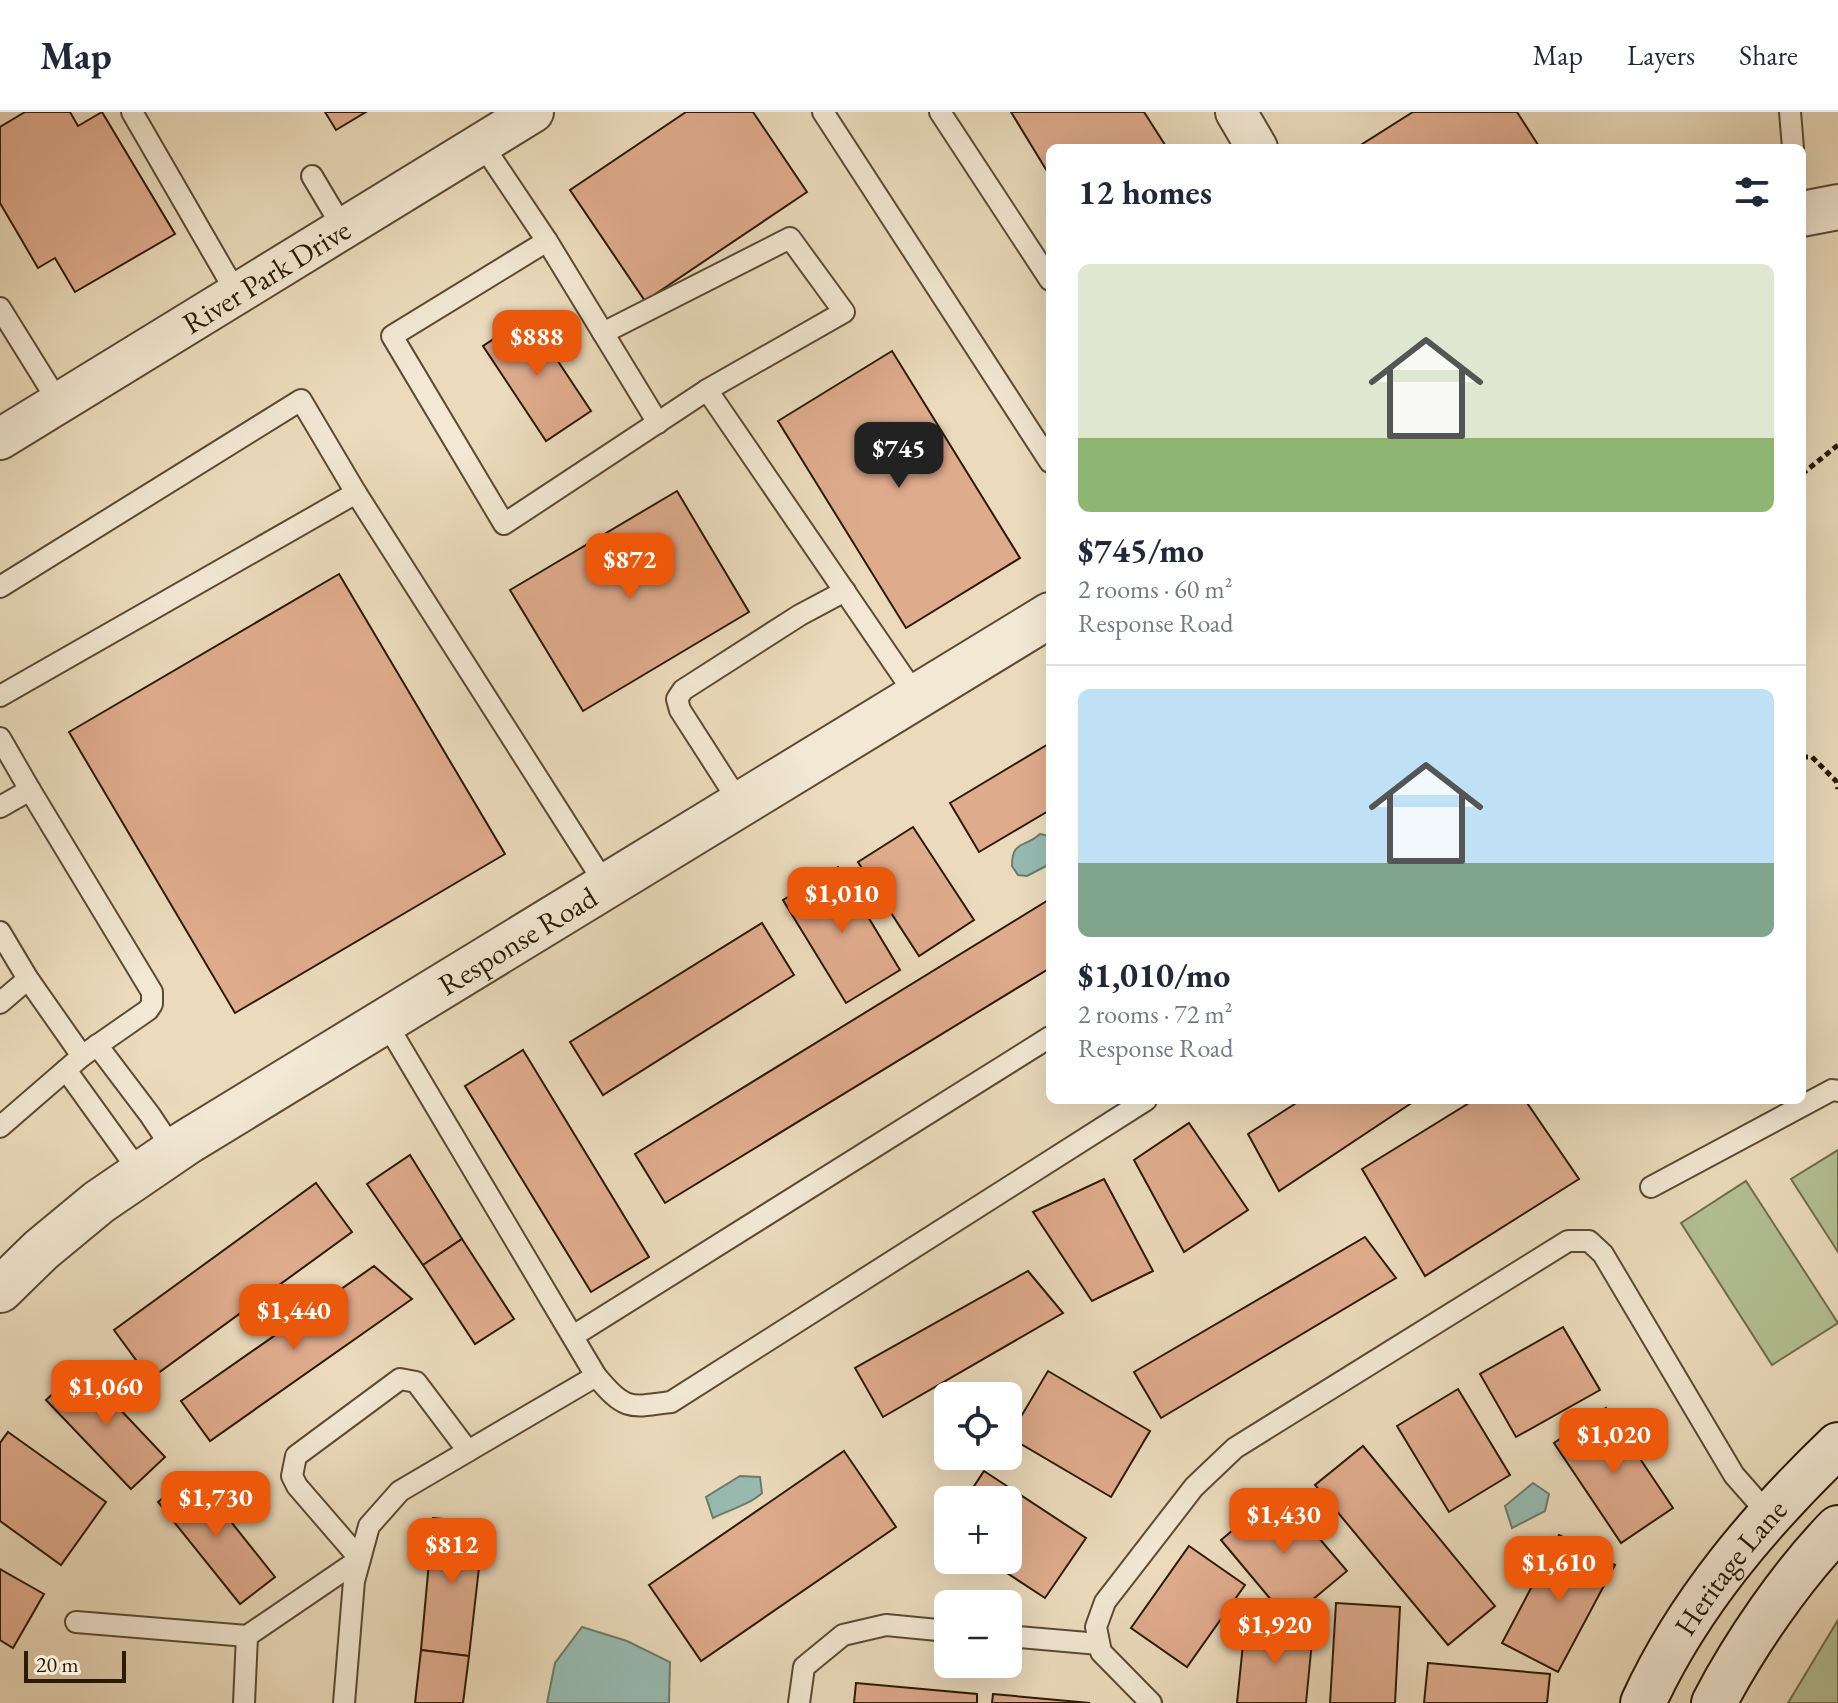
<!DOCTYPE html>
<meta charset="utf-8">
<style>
body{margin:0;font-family:"EB Garamond",serif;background:#f6f6f7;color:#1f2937;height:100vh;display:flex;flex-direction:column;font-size:30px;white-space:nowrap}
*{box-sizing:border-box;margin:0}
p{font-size:26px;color:#747a83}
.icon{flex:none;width:44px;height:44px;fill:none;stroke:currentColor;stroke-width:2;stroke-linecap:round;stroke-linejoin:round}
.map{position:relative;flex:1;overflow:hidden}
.side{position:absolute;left:1046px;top:32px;width:760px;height:960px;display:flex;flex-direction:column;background:#fff;border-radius:12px;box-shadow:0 8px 32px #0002}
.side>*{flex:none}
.tools{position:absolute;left:934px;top:1270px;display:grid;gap:16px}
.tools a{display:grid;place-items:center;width:88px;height:88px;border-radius:12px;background:#fff;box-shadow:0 8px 32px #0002;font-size:40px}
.scale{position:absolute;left:24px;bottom:20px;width:102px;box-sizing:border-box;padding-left:8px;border:4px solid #2c1a04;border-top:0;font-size:22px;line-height:28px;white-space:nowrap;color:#2c1a04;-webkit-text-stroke:6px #f2e8d3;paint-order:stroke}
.price{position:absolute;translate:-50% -68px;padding:0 18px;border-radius:16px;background:#ea580c;color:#fff;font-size:26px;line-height:52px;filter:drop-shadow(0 2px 4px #0008)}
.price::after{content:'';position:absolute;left:50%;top:48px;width:24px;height:18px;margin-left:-12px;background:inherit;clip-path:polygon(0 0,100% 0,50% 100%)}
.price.active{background:#222;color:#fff}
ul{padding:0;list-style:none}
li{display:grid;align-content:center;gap:16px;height:424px;padding:0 32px}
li+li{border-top:2px solid #e0e1e3}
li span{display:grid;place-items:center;height:248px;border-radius:12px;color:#555}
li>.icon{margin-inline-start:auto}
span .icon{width:144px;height:144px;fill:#fffc;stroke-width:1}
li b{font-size:34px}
h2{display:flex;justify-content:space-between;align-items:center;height:96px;padding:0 32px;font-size:34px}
header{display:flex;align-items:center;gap:48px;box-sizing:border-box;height:112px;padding:0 40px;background:#fff;border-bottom:2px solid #e0e1e3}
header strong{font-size:38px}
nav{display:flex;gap:44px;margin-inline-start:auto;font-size:28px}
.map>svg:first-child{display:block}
</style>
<header>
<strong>Map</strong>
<nav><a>Map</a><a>Layers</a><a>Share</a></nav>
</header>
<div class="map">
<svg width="1838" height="1591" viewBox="0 0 1838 1591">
<rect width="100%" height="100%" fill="#ebdbbc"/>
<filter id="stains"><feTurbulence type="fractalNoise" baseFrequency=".0025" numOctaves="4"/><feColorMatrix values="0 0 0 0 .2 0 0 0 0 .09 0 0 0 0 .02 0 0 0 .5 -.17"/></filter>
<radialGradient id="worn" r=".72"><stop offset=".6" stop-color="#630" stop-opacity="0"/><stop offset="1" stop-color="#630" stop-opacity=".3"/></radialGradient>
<!-- green -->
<g fill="#b3c194" stroke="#706e4c" stroke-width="2">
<path d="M1838,1038V1140L1791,1067Z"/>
<path d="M1746,1069L1838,1211L1772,1253L1681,1111Z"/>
<path d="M1838,1508V1591H1788Z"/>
</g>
<!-- water -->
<g fill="#98bbb1" stroke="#6d7b6c" stroke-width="2">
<path d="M1040,722L1050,724L1048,753L1027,764L1018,763L1012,754C1012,728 1025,736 1040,722Z"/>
<path d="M740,1364L760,1365L762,1381C749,1393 729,1398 713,1406L706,1385Z"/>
<path d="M1533,1371L1549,1382L1545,1399L1512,1416L1505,1394Z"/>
<path d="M582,1515L627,1529L670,1550L669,1591H547L555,1551Z"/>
</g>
<!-- building -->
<g fill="#dfab8d" stroke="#2c1a04" stroke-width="2">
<path d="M25,0H70L78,14L102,0L175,122L75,180L55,146L38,156L0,91V15Z"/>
<path d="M325,0H366L336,18Z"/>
<path d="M686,0H753L807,80L645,189L570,78Z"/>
<path d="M1011,0H1144L1167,36H1050V64Z"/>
<path d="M1413,0H1517L1540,36H1356Z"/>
<path d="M528,204L591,299L546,329L483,234Z"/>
<path d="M892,239L1020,446L906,516L778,309Z"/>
<path d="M677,379L749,500L583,599L510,478Z"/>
<path d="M339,462L505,742L235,901L69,620Z"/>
<path d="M1050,631V698L979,740L950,691Z"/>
<path d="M913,715L974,808L919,844L858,750Z"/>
<path d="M838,755L900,858L846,891L783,788Z"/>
<path d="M1050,787V856L665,1091L635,1042Z"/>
<path d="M762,811L794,863L603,983L570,930Z"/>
<path d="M523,938L649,1145L591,1180L465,974Z"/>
<path d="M1301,988H1416L1279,1079L1248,1022Z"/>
<path d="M1474,988H1525L1579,1067L1425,1164L1362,1057Z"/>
<path d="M1189,1011L1248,1098L1184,1140L1134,1048Z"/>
<path d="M410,1043L462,1127L423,1153L367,1072Z"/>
<path d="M1104,1067L1153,1159L1092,1189L1033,1100Z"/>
<path d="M316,1071L352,1120L150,1267L114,1218Z"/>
<path d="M1365,1125L1396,1166L1161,1306L1134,1260Z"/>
<path d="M462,1127L514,1207L475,1232L423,1153Z"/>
<path d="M374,1154L412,1187L210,1329L181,1289Z"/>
<path d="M1028,1159L1063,1201L883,1305L855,1256Z"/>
<path d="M1563,1215L1600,1278L1516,1325L1480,1262Z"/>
<path d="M81,1256L165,1345L131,1377L46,1288Z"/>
<path d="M1048,1259L1150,1319L1111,1385L1009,1325Z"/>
<path d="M1458,1277L1510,1363L1449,1400L1397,1314Z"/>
<path d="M1606,1296L1673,1396L1621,1431L1554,1331Z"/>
<path d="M8,1320L106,1390L61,1453L0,1409V1331Z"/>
<path d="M1363,1334L1495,1494L1448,1533L1315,1373Z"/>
<path d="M844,1339L896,1415L701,1549L649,1473Z"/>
<path d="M984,1359L1086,1426L1045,1486L987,1448H1008V1388H965Z"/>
<path d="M193,1362L275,1465L240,1492L158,1390Z"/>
<path d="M1279,1379L1347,1459L1288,1508L1221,1428Z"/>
<path d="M433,1406L484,1411L469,1544L421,1538Z"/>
<path d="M1559,1423L1615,1453L1558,1560L1502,1531Z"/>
<path d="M1189,1434L1245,1473L1187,1555L1131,1516Z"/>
<path d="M0,1457L44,1482L13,1536L0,1528Z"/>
<path d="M1336,1491L1400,1495L1395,1591H1330Z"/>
<path d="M1245,1513L1313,1519L1306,1591H1237Z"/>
<path d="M421,1538L469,1544L463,1591H415Z"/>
<path d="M1428,1551L1550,1562L1547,1591H1424Z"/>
<path d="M856,1571L977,1582V1591H854Z"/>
<path d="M993,1582L1090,1591H992Z"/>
</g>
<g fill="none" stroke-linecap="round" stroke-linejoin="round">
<defs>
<g id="service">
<path d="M132,0L237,182"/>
<path d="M823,0L1050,350"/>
<path d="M940,0L1050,168"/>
<path d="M1790,0L1793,36"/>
<path d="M482,32L547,129L392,224L504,412L707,278L917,585"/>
<path d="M312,64L343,116"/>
<path d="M547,129L658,311"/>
<path d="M0,196L59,291"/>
<path d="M603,221L790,126L844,200L707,278"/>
<path d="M0,475L301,288L356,381L607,775"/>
<path d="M0,584L356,381"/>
<path d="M0,626L30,678"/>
<path d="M741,693L680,598L677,587L683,578L800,503L845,479"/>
<path d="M0,695L30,678L152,880V892L148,898L82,944"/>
<path d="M0,820L28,867L82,944L0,1015"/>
<path d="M0,891L28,867"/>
<path d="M385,909L596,1264C625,1298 628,1296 671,1290L1146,988"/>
<path d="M97,933L150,1003L174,1039"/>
<path d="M66,958L141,1062"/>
<path d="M1651,1075L1832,978L1838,979"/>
<path d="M573,1224L1050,925"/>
<path d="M76,1510L247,1524L360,1447L297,1374L292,1364L296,1344L400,1267L416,1270L468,1339"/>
<path d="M1008,1524L1099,1532"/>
<path d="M244,1591L247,1524"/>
<path d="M344,1591L354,1469L369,1414L400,1379L596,1264"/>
<path d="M799,1591L804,1555L843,1523L886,1513L948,1519"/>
<path d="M1151,1591L1101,1540L1096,1515L1105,1490L1194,1375L1235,1336L1568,1129H1589L1603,1142L1734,1363L1770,1404"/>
</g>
<g id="minor">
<path d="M1236,0L1257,36"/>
<path id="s1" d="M0,327L533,0"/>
</g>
<g id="tertiary">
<path d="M1802,102L1838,95"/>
<path id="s2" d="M0,1178L41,1138L99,1090L187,1030L1050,503"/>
</g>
<g id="secondary">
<path id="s3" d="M1643,1591C1688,1492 1760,1408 1838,1333"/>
<path d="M1714,1591C1744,1533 1792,1463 1838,1416"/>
</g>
</defs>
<!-- service casing -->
<use href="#service" stroke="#5c4a32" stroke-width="24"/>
<!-- minor casing -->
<use href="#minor" stroke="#5c4a32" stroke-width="44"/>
<!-- tertiary casing -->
<use href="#tertiary" stroke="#5c4a32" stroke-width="48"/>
<!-- secondary casing -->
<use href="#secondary" stroke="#2c1a04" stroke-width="48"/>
<!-- path -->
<g stroke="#2c1a04" stroke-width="5" stroke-dasharray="6 4" stroke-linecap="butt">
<path d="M1802,362L1838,333"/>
<path d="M1802,645H1812L1836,669L1838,677"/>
</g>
<!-- service -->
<use href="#service" stroke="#f2e8d3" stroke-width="20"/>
<!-- minor -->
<use href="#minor" stroke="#f2e8d3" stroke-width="40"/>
<!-- tertiary -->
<use href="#tertiary" stroke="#f2e8d3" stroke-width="44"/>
<!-- secondary -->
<use href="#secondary" stroke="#f2e8d3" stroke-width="44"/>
</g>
<g text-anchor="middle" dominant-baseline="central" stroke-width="8" stroke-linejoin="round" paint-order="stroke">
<!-- street labels -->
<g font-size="30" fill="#2c1a04" stroke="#f2e8d3">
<text stroke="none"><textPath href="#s1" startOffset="312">River Park Drive</textPath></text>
<text stroke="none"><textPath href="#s2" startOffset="626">Response Road</textPath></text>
<text stroke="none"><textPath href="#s3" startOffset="162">Heritage Lane</textPath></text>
</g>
</g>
<rect width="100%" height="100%" filter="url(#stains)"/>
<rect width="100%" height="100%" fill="url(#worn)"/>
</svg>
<div class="tools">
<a><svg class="icon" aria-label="locate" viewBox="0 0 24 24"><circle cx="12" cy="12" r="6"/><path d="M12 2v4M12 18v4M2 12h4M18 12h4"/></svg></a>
<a>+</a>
<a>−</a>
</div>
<div class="scale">20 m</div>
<b class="price" style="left:537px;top:266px">$888</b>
<b class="price active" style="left:899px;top:378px">$745</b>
<b class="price" style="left:630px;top:489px">$872</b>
<b class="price" style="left:842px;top:823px">$1,010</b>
<b class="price" style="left:294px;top:1240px">$1,440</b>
<b class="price" style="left:106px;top:1316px">$1,060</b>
<b class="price" style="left:1614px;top:1364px">$1,020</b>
<b class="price" style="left:216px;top:1427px">$1,730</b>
<b class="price" style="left:1284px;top:1444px">$1,430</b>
<b class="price" style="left:452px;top:1474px">$812</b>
<b class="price" style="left:1559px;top:1492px">$1,610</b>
<b class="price" style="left:1275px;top:1554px">$1,920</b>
<section class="side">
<h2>12 homes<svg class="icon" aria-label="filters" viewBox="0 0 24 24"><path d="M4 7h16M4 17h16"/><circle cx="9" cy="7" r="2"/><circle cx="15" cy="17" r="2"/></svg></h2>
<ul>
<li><span style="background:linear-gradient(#dfe7d0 70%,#8fb573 0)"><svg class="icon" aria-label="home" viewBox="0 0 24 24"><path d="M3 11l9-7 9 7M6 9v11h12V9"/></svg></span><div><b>$745/mo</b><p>2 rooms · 60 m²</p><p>Response Road</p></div></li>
<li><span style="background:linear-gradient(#bfe0f5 70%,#7fa58c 0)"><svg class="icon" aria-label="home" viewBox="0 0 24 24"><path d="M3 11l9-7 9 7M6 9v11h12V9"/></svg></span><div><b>$1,010/mo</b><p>2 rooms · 72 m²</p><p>Response Road</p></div></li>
</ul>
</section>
</div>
